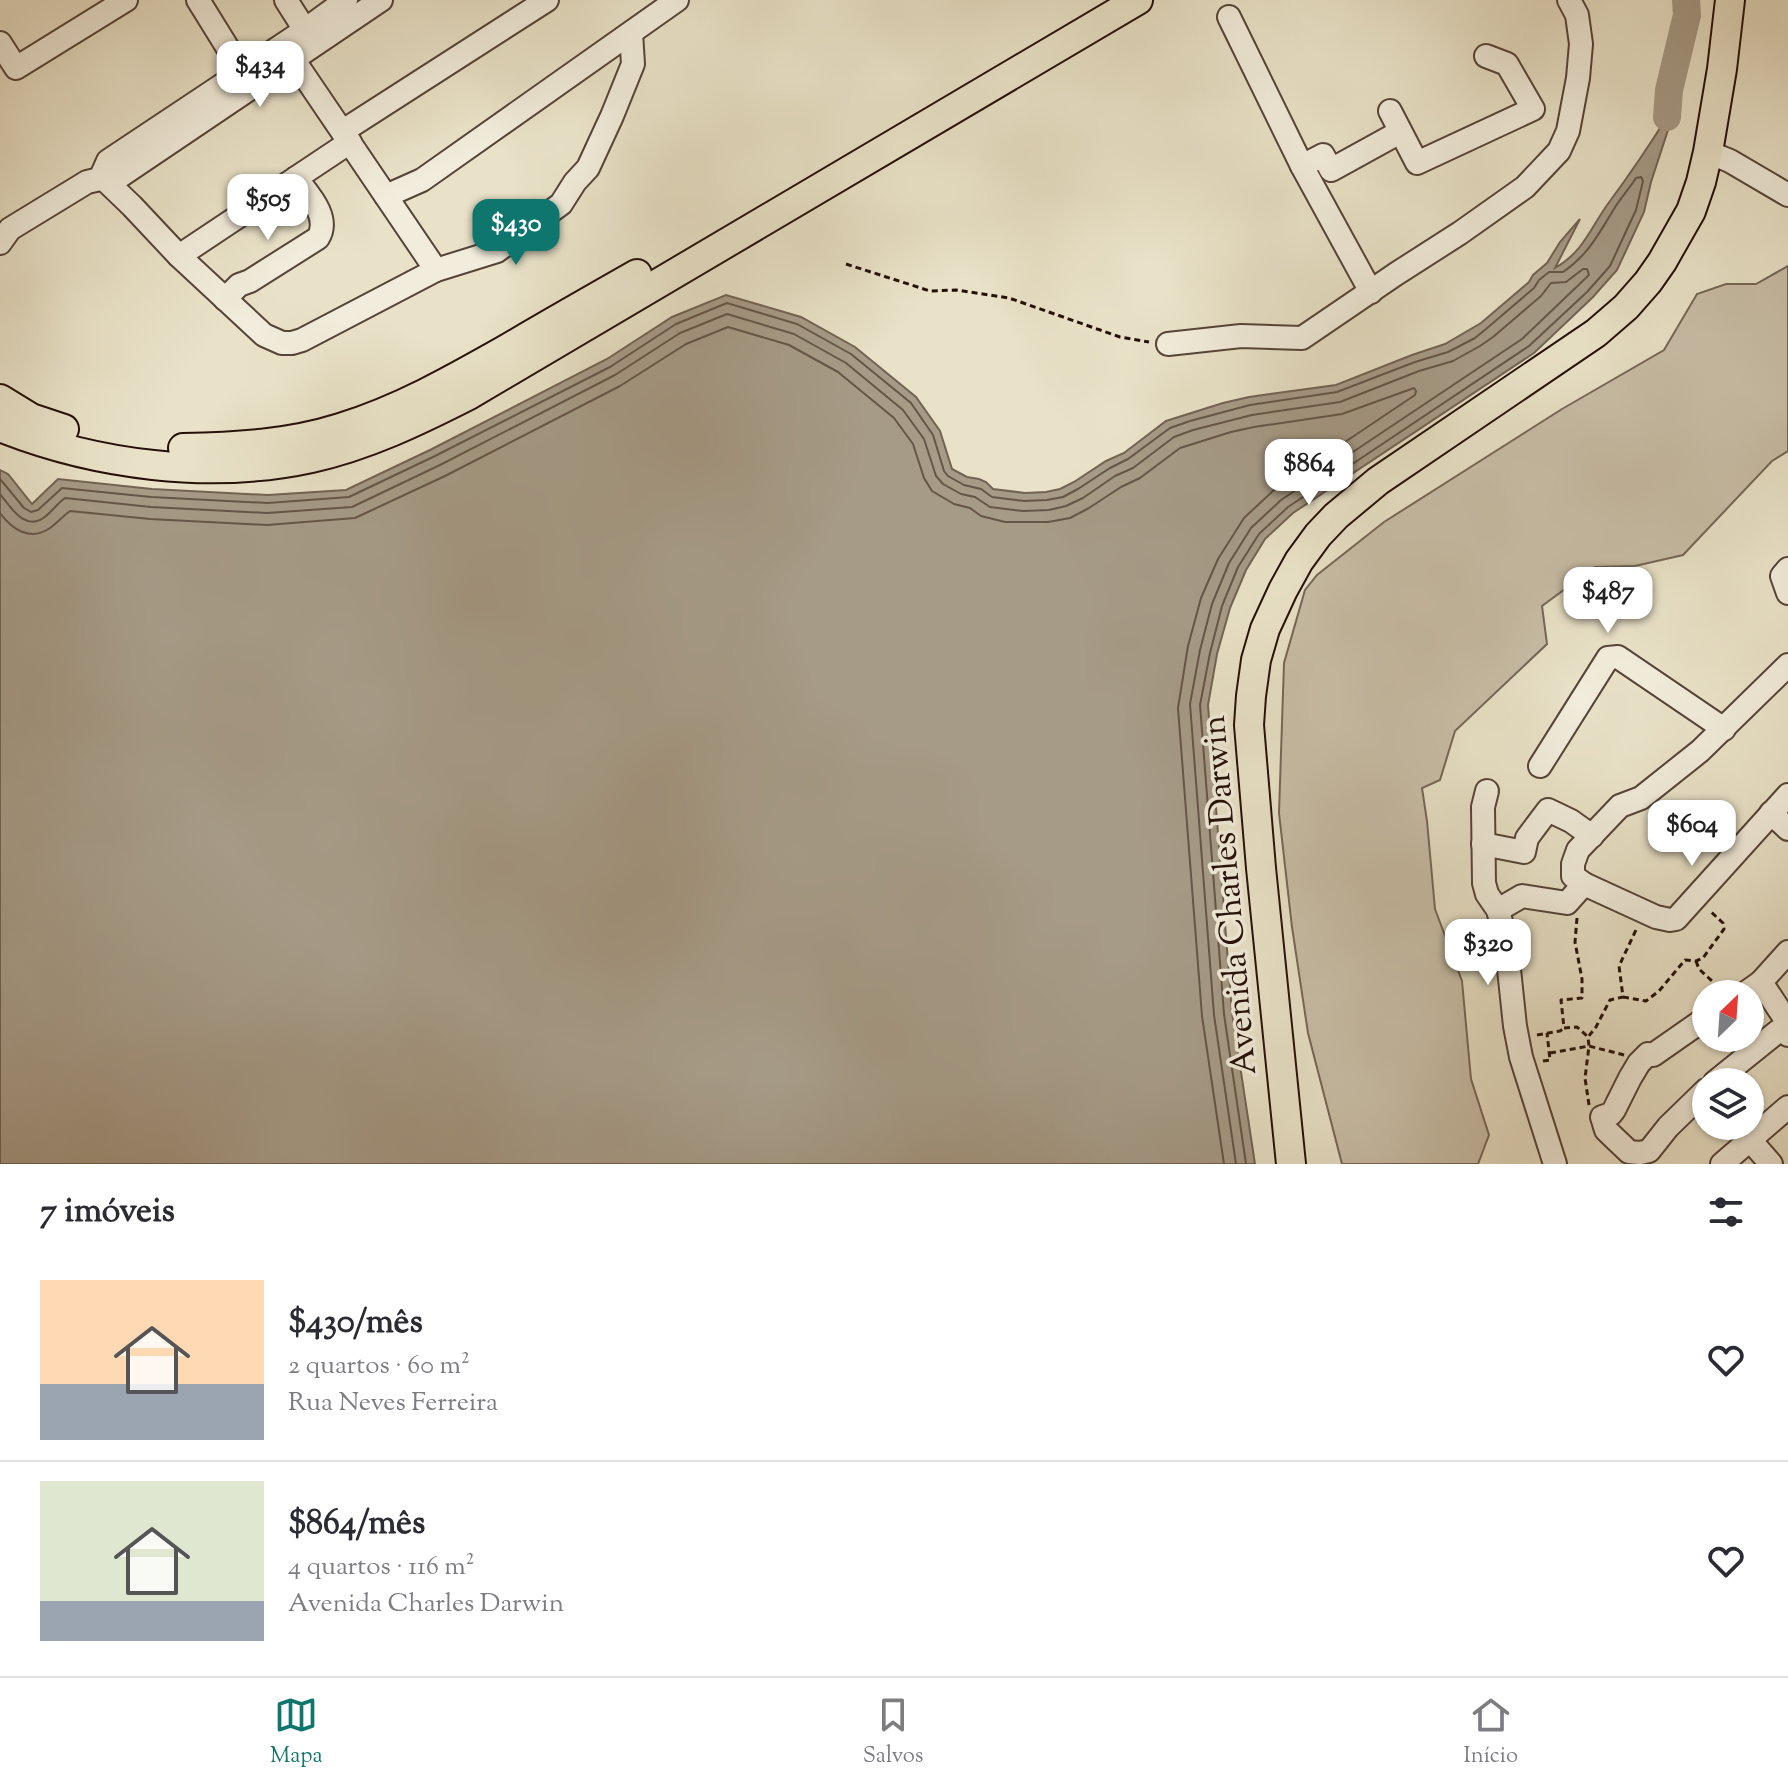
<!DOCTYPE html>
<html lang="pt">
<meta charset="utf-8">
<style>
body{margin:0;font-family:"Sorts Mill Goudy",serif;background:#f7f7f7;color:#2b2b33;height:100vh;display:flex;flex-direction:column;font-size:30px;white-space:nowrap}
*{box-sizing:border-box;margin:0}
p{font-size:26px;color:#7c7c81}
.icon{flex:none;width:44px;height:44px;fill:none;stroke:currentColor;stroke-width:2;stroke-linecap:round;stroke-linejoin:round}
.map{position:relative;height:1164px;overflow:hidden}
.sheet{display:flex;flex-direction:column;background:#fff;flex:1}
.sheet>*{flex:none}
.needle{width:52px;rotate:25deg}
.fabs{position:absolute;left:1692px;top:980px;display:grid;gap:16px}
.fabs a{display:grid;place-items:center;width:72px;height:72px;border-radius:50%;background:#fff;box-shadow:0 2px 6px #0004;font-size:40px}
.price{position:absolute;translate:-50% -68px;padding:0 18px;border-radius:16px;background:#fff;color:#222;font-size:26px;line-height:52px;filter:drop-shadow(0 2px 4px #0008)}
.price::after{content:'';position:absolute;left:50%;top:48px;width:24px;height:18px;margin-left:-12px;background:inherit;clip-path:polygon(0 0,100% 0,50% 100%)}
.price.on{background:#0f766e;color:#fff}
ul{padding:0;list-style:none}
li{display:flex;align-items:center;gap:24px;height:200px;padding:0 40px}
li+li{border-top:2px solid #e1e1e2}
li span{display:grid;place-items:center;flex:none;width:224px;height:160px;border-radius:0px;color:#555}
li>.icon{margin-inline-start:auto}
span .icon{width:96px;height:96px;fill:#fffc;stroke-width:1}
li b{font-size:34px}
h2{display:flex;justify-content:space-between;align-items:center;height:96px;padding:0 40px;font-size:34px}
.tabs{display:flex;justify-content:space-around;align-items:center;height:112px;border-top:2px solid #e1e1e2;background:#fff;font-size:22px;color:#7c7c81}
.tabs a{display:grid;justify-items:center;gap:4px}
.tabs .on{color:#0f766e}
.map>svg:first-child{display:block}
</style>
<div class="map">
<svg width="1788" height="1164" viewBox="0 0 1788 1164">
<rect width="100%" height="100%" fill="#e9e2c8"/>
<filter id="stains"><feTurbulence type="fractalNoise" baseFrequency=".0025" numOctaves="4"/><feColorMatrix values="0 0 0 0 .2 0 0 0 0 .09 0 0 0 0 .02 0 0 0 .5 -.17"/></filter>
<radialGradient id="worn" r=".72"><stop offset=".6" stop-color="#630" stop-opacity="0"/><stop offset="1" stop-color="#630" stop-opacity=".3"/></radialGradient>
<!-- green -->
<path fill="#c8bea7" stroke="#766758" stroke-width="2" d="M1788,266V451L1772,461L1683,555L1635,566L1595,567L1542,606L1547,644L1455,731L1440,780L1422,788L1427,821L1435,909L1462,981L1471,1079L1489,1135L1478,1164H1342L1308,1033L1292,927L1279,813L1284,663L1305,590L1317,575L1384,522L1562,409L1664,350L1697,294L1726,284H1756Z"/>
<!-- water -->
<path fill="#a69b87" stroke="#726354" stroke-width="2" d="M1667,117L1669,127L1651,182L1644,212L1617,270L1593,297L1534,353L1293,513L1265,539L1246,570L1230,608L1217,654L1208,705L1232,1013L1255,1164H0V470L8,474L32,504L58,479L152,489L268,495L346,490L432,449L607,359L672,317L726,295L801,317L855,347L916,397L940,431L952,469L967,477L979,479L986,482L993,489L1025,493L1046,492L1060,489L1074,482L1106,461L1124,453L1166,421L1223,403L1249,397L1336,385L1412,355L1445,344L1481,323L1529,282L1533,275L1547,263L1560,242L1580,219L1555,268C1585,251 1591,226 1610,201C1630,174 1649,146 1667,117Z"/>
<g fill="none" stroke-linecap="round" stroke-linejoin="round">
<!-- shore -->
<g stroke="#655648" stroke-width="2">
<path d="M0,479L24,508L31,512L38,510L62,488L151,497L268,503L349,497L435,456L610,367L676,324L727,303L797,324L851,354L911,403L933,435L944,471L948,476L964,485L981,489L992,497L1024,501L1047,500L1063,497L1078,489L1110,468L1128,459L1170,428L1190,421L1250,405L1337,392L1415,362L1448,352L1475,338L1486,329L1534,288L1539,280L1549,272H1563C1588,255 1598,235 1614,209C1620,199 1629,189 1636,178L1641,177L1643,181L1636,210L1610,266L1587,292L1529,346L1288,507L1259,534L1238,567L1222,606L1210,653L1200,705L1224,1014L1246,1164"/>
<path d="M0,494C11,508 26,533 46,516C53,510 58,503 65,498L151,507L267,513L352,507L440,465L615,375L680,333L727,314L794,334L846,363L903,410L924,439L936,476L943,484L961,494L975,497L990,507L1023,511L1049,510L1066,506L1083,498L1115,476L1133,468L1174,437L1193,430L1252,415L1340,402L1419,371L1453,361L1480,346L1493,337L1541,296L1551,283L1566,282L1583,269H1587L1589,275L1522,339L1281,500L1251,528L1229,563L1212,604L1200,650L1190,704L1214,1015L1236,1164"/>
<path d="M0,513C12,529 30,542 50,528C57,523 63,516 70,511L150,519L267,525L355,518L445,476L620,386L686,344L728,327L789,345L838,372L894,418L913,444L924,478L932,491L954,504L970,508L981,516L1005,522H1048L1070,518L1089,508L1121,487L1140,478L1180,448L1231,432L1254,427L1342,414L1414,388L1416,391L1415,395L1275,489L1244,518L1218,559L1201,598L1188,646L1178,708L1202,1016L1224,1164"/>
</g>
<!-- river -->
<path stroke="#a69b87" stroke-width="28" d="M1667,117L1669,90L1687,15L1686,0"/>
<defs>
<g id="minor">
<path d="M198,0L242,71"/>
<path d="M286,0L305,30L307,44"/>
<path d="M1229,17L1302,166L1371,292"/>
<path d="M0,43L16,68L126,0"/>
<path d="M293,59L436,270"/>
<path d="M1390,111L1417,163L1533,109L1507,64L1486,56"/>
<path d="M343,131L547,0"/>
<path d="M1708,152L1730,161L1788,195"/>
<path d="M1302,166L1323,155L1331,170L1400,132"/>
<path d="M100,179L108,161L305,30L346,0"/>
<path d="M111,184L119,177L381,0"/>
<path d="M386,196L422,180L677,0"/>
<path d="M0,243L10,229L87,182L100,179L106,181L132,206L179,256L264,335L282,343H292L302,340L436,270L497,251L561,204L575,182L588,168L612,116L633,64L631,33"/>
<path d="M179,256L350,142"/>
<path d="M225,299L239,285L250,281L318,238C331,217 308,194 296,178"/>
<path d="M1168,344L1241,336L1302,338L1396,274L1460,233L1525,187L1559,151L1568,131L1578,78L1581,44L1577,15L1569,0"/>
<path d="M1788,569L1782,576L1788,593"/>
<path d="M1788,665L1700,751L1641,798L1620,806L1578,850L1573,864V876L1584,884L1656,917L1670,920L1676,919L1788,795"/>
<path d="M1540,766L1608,658L1618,657L1724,729"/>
<path d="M1487,791L1483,807L1484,883L1487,894L1498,910"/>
<path d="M1771,813L1788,829"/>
<path d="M1483,844L1524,852L1527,838L1548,810L1571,821L1592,836"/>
<path d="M1761,982L1784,1017L1788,1035"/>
<path d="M1744,994L1761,982L1788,952"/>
<path d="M1706,1018L1653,1055L1648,1054L1639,1063L1630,1078L1614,1110L1611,1114L1602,1117L1606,1130L1629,1152L1640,1153L1649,1151L1668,1127L1706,1090"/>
<path d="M1715,1082L1777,1032L1788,1025"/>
<path d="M1750,1140L1771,1164"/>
<path d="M1555,1164L1521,1057L1515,1026L1506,941L1498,910L1522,896L1567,903L1584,884"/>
<path d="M1722,1164L1788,1107"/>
</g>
<g id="major">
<path d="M0,399L31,418L64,429"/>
<path d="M0,427C95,465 210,480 311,458C366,446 418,421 469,395L1138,0"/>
<path d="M183,448C237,447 289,444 340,428C399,410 452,380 505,350C549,324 593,299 637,274"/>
<path d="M1291,1164L1261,868L1249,725L1251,696L1256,660L1265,629L1283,590L1299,561L1318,535L1336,516L1378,481L1596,333L1626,307L1648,282L1662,262L1691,211L1701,182L1708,152L1722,69L1730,0"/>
</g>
</defs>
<!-- minor casing -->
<use href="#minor" stroke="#554438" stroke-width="26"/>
<!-- major casing -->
<use href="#major" stroke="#241008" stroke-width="32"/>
<!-- path -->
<g stroke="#241008" stroke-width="3" stroke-dasharray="6 4" stroke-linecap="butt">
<path d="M846,264L930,291L956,290L1009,298L1120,337L1149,342"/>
<path d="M1577,918L1575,942L1582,979V998L1561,1000L1564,1028L1577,1027L1587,1036"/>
<path d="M1696,961L1699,969L1725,993"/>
<path d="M1623,997L1646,1001L1659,991L1685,960L1696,961L1703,958L1724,929L1723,923L1710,911"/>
<path d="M1537,1035L1560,1031L1564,1028"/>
<path d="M1550,1053L1589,1046L1624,1055"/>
<path d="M1543,1061L1550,1060L1547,1033"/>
<path d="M1589,1105L1585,1078L1589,1046L1588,1037L1596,1027L1610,1000L1623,997L1619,966L1636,930"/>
</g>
<!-- minor -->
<use href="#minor" stroke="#f1ecdb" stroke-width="22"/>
<!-- major -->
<use href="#major" stroke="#e9e2c8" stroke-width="28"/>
</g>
<g text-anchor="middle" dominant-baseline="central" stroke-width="7" stroke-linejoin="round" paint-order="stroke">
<!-- street labels -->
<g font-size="34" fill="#241008" stroke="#f1ecdb">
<text transform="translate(1231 895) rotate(-95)">Avenida Charles Darwin</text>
</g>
</g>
<rect width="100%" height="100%" filter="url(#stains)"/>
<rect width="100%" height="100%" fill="url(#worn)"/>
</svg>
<div class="fabs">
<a><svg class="needle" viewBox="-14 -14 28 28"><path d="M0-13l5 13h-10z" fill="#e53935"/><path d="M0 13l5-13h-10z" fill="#7c7c81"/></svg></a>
<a><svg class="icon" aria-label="layers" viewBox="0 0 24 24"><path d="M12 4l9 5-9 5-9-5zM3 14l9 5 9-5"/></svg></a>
</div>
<b class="price" style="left:260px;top:109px">$434</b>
<b class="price" style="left:268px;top:242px">$505</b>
<b class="price on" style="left:516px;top:267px">$430</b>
<b class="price" style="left:1309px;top:507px">$864</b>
<b class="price" style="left:1608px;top:635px">$487</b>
<b class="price" style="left:1692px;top:868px">$604</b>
<b class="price" style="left:1488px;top:987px">$320</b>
</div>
<section class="sheet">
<h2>7 imóveis<svg class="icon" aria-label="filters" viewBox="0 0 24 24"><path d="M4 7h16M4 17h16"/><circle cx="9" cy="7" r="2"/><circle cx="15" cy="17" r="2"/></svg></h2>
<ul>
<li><span style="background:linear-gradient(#ffd9b3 65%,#9aa5b1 0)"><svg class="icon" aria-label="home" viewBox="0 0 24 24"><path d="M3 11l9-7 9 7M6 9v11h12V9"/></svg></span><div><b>$430/mês</b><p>2 quartos · 60 m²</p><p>Rua Neves Ferreira</p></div><svg class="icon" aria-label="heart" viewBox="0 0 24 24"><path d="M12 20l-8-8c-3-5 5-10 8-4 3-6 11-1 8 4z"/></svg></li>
<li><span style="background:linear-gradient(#dfe7d0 75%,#9aa5b1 0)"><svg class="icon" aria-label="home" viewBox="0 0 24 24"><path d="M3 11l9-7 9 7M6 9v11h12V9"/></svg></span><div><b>$864/mês</b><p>4 quartos · 116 m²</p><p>Avenida Charles Darwin</p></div><svg class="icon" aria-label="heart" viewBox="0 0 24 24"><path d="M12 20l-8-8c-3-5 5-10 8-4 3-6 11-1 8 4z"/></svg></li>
</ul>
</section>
<nav class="tabs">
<a class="on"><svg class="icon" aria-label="map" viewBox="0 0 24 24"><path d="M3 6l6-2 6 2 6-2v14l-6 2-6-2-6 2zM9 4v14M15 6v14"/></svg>Mapa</a>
<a><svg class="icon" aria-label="saved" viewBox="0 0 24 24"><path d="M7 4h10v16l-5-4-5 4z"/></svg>Salvos</a>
<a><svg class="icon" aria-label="home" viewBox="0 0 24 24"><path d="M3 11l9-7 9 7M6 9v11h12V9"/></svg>Início</a>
</nav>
